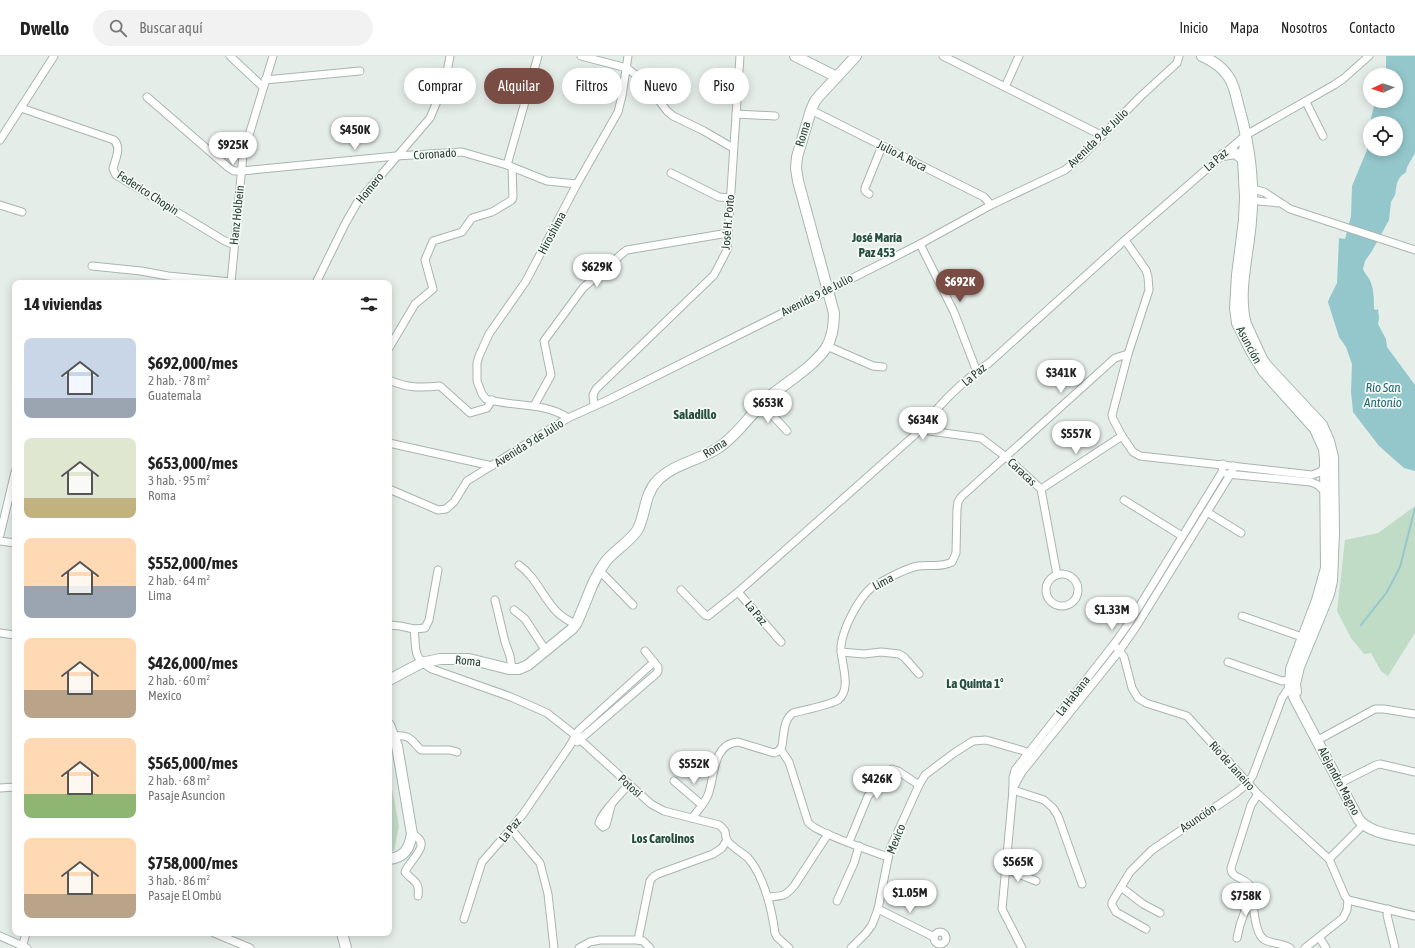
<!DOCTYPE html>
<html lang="es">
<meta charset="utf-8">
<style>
body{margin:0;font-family:"Asap Condensed",sans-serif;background:#f2f2f2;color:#222;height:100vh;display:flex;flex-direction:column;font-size:15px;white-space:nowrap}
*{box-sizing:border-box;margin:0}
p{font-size:13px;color:#767676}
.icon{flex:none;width:22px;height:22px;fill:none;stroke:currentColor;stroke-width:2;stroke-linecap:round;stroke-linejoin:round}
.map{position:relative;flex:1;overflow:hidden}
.side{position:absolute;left:12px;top:224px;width:380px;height:656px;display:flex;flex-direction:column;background:#fff;border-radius:8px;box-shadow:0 2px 10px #0003}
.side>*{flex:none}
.guide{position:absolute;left:404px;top:12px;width:380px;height:36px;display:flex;gap:8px}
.needle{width:26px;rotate:266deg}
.controls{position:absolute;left:1363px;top:12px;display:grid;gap:8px}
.controls a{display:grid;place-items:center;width:40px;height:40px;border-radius:50%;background:#fff;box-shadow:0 2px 10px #0003;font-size:20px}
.price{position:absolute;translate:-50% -34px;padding:0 9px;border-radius:14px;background:#fff;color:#222;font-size:13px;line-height:26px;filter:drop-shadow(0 1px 2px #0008)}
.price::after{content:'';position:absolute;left:50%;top:24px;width:12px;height:9px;margin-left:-6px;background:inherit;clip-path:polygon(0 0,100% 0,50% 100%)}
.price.active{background:#794d44;color:#fff}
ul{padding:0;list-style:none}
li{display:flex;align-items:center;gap:12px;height:100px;padding:0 12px}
li span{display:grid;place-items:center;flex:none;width:112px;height:80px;border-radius:8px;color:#555}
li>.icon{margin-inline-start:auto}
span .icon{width:48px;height:48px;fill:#fffc;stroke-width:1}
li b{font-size:17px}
h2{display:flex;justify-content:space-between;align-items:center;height:48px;padding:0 12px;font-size:17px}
.tag{padding:0 14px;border-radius:18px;background:#fff;box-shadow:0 2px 10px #0003;font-size:14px;line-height:36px}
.tag.active{background:#794d44;color:#fff}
header{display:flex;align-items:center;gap:24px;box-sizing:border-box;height:56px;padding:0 20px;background:#fff;border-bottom:1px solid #e0e0e0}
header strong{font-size:19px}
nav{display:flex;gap:22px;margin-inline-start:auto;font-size:14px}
.search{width:280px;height:36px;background:#f2f2f2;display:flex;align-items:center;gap:10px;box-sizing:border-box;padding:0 14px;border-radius:22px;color:#767676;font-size:15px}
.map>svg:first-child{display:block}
</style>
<header>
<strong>Dwello</strong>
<div class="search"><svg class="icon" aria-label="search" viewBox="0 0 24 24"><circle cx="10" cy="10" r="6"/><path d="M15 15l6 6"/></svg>Buscar aquí</div>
<nav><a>Inicio</a><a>Mapa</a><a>Nosotros</a><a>Contacto</a></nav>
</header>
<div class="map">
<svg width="1415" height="892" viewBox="0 0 1415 892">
<rect width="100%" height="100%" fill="#e5ede9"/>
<!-- green -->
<g fill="#c1dcc6">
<path d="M1415,450V577L1388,620L1381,615L1371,597L1364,598L1351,582L1337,555L1345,484L1378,477Z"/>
<path d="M389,717L399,770L394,795H389Z"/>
</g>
<!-- water -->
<path fill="#94c7cc" d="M1386,0H1415V97L1407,111L1406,116L1400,121L1397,127L1395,139L1391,146L1389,164L1372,195L1365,205L1363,213C1364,216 1366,218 1368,221C1374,230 1374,242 1374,253L1376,254L1378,253L1379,262L1378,268L1386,283L1387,291L1415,329V415L1404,412L1379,390L1353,356L1351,336L1352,308L1346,291L1339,281L1328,246L1329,243L1337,227L1339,182L1345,183L1351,160L1352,130L1367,94V85L1370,68V93H1396V67H1370L1375,45H1396V19H1385L1386,14Z"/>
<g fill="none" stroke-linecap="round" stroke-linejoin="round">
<!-- stream -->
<path stroke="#94c7cc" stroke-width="2" d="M1361,569L1387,536L1400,511L1415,452"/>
<defs>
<g id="street">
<path d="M230,0L263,31"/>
<path d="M581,0L627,12L645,26L667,55L673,60L704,75L733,92"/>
<path d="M943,0L1101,79"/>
<path d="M265,24L360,15"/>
<path d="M1005,31L1019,0"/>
<path d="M147,41L229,112L234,115H242L396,100L462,96L507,109L547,125L577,128"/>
<path d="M1306,46L1323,80"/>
<path d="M21,52L114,84C122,92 115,103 113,113L116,119L223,184L234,189"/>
<path d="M811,54L984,141L991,149"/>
<path d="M736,58L775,60"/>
<path d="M0,84L54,0"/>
<path d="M507,109L538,0"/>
<path d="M671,117L719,141L731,142"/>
<path d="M1249,132L1264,136L1290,153L1415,194"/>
<path d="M869,138L865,135V132L882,90"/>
<path d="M1249,142C1257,147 1268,145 1277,147"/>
<path d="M0,149L22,156"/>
<path d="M1125,184L1146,214L1148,221L1149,234L1128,298L1112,359L1113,363L1122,380L1133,396L1140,400L1312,419L1320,416L1326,410"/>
<path d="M920,188L954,256L977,316"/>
<path d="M92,210L141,215L168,220L231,226"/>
<path d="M231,227L243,99L273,0"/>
<path d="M316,227L345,168L357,147L430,62L441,36L446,21L450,0"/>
<path d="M827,290L873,310L883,311"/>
<path d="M389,292L415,248L433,233L425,204L433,185L462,176L472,162L492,156L512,144L513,141L512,111"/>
<path d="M389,324C407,332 420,332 440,330L470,357L487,352L492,344"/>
<path d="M762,348L787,375"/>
<path d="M534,350L551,319L544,285L583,232L624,196L627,194L728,177"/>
<path d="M594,350L593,339L596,333L714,219L727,194L740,0"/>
<path d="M568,362C545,346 512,351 486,343L482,338L477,325V307L479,300L489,278L526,225L577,128L618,56L622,40L628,0"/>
<path d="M924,371L929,375L981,382L1006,401L1041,433L1057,519"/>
<path d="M389,387L492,410"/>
<path d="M1227,418L1311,426L1318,429L1326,437"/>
<path d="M389,433L438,454L446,453L454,446L467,425L568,362L608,344L829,234L920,188L991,149L1065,114L1082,100L1141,40L1177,7L1179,0"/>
<path d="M1041,433L1122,380"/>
<path d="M1124,444L1182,480"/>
<path d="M1207,456L1241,477"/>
<path d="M0,479L15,416"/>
<path d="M0,485L15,487"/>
<path d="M519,509C536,521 543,542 557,556C562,561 569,565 575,568"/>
<path d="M600,515L633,549"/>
<circle cx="1062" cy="534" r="16"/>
<path d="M681,534L705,559L708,560L738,536"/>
<path d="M495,544L505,586L510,600L512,613"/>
<path d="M514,554L525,563L546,595"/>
<path d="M1242,560L1302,581"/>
<path d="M389,569L400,570L414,573C417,593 411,601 432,613L511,641L547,657L575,679L651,748L664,755L719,769C729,777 723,776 727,784C730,790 743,797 748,802C764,820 772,854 775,877L777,881L789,892"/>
<path d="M414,573L425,572L429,564L438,514"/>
<path d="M0,577L15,579"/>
<path d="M781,586L738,536L917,377C925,370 930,361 937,353C952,336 970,320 989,307L1125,184L1246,79L1334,29L1343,23L1369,0"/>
<path d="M1117,592L1124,601L1132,632L1138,642L1146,647L1187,660L1258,738L1329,803L1345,840L1348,844"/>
<path d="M841,596L864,598L881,596L899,598L904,601L919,618"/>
<path d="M1228,606L1282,625L1289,624"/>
<path d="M394,680C410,678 411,684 421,694H450L457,696"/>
<path d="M1318,684L1375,653H1384L1415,658"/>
<path d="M577,686L657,617L658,615V611L645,595"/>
<path d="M781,694L789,706L808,766C814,776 874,796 888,801"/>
<path d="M674,725L702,749"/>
<path d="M1340,727L1376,709L1380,708L1415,716"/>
<path d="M0,732L15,731"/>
<path d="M1013,732L1022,716L1120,594L1136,571L1230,419L1234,410"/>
<path d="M1013,734L1044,744L1053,752L1058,760L1082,828"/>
<path d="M1258,738L1251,749L1231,812C1231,823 1245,821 1250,830C1254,843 1253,878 1265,884C1273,888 1282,887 1290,892"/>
<path d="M611,750L606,769L603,771L599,767C602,756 621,738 629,728"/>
<path d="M692,762C698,754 705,747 708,739C715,721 712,688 738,686L774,697C778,696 780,694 782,690C784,679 783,664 793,657C804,654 830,649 838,644C853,632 840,606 841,590C843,572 858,543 872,531C886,524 902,513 918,510C929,508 941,512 952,506L956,497L957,453L958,446L961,441L1115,302L1128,298"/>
<path d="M511,773L540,807L548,838L554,892"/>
<path d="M412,778C434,788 410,803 405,816C413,826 420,824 418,840"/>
<path d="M849,786L868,740L889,715L892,713L898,715L919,729"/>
<path d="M1329,803L1363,769"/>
<path d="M1006,813L1036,825"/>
<path d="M1121,831L1143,848L1160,857"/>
<path d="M768,841C781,840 785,841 794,830L828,778"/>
<path d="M1348,844L1415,860"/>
<path d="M837,845L854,807L859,790"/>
<path d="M878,853L934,881"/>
<path d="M1388,853L1387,859L1395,892"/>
<path d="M464,863L482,806L504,781L523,758L569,691L579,674L654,606"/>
<path d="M1146,873L1116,856L1112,849V846L1130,816L1152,794L1236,737L1247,728L1253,719L1282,642L1290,630"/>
<circle cx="940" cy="882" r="6"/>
<path d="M214,877L250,892"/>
<path d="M0,880L27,892"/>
<path d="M1319,881L1326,892"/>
<path d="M1237,882L1240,869L1251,838"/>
<path d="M22,892L26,877"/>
<path d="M579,892L590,886L600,884H638"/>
<path d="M650,892L643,885L638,884L650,825L653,821L658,818L713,798L722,792L727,784"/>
<path d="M851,892L866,877L872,869L878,853L890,793L919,729L925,719L954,697L973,685L986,684L1024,695L1029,700"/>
<path d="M1022,892L1002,853L1013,734V722L1015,714L1114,588L1129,567L1222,416L1223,408"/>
<path d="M1305,892L1343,862L1347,854L1348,844"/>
</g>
<g id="secondary">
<path d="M795,0L837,21"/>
<path d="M1202,0C1211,4 1222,11 1228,20C1234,28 1236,39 1238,48C1249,86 1255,125 1251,165C1249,196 1237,237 1246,268L1262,303L1267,310L1322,369L1329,385L1333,401L1334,477L1332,525L1329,538L1299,611L1295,628L1296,636"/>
<path d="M1246,79L1243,103L1245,141L1244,164L1237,219L1235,252L1237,267L1251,295L1264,316L1315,373L1324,393L1325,403L1326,512L1317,544L1291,613L1290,630L1295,643L1359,764C1371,778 1398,780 1415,784"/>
<path d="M1223,99L1235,97L1243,103"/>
<path d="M389,624L421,607L440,603H469L509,613H519L528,609L572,573L576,568C587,546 591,525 606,505C615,494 632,484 638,473C646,457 644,439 657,425C673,408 698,405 718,392C738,379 751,357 769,341C788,325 812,312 826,292C833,281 834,269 834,257L798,125L796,112L797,101L811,54L815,45L820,39L856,0"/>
<path d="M389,669L397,690L412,778C409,793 405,801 389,803"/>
<path d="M342,877L346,892"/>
</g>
</defs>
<!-- street casing -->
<use href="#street" stroke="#a8b5af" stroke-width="9"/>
<!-- secondary casing -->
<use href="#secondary" stroke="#a5b8b0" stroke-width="12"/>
<!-- street -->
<use href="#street" stroke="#fff" stroke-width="7"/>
<!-- secondary -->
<use href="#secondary" stroke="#fff" stroke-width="10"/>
</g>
<g text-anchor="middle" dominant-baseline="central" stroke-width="3.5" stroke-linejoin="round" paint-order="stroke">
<!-- street labels -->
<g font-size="12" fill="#263d35" stroke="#f6faf7">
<text transform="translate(803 78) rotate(-73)">Roma</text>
<text transform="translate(1098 82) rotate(-44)">Avenida 9 de Julio</text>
<text transform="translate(435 98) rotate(-4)">Coronado</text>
<text transform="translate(902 100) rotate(27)">Julio A. Roca</text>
<text transform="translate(1216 104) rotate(-41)">La Paz</text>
<text transform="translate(370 132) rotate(-51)">Homero</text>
<text transform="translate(148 137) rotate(33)">Federico Chopin</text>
<text transform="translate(237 159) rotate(-84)">Hanz Holbein</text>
<text transform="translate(728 166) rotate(-85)">José H. Porto</text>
<text transform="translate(552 177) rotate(-62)">Hiroshima</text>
<text transform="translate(817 239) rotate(-27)">Avenida 9 de Julio</text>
<text transform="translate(1249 289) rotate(62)">Asunción</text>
<text transform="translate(974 319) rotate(-40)">La Paz</text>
<text transform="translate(529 387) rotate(-32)">Avenida 9 de Julio</text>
<text transform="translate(715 392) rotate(-32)">Roma</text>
<text transform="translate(1022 416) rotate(43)">Caracas</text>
<text transform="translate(883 526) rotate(-28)">Lima</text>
<text transform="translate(756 557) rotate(50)">La Paz</text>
<text transform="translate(468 605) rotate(6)">Roma</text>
<text transform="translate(1073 640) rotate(-52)">La Habana</text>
<text transform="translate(1232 710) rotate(48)">Río de Janeiro</text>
<text transform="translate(1339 725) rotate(62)">Alejandro Magno</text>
<text transform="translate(630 730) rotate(42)">Potosí</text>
<text transform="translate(1198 762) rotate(-34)">Asunción</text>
<text transform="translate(510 774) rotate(-51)">La Paz</text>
<text transform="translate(896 783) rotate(-68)">Mexico</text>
</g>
<!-- neighbourhood labels -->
<g font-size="13" font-weight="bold" fill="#244d40" stroke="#f6faf7">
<text x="877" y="181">José María<tspan x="877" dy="15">Paz 453</tspan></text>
<text x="695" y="358">Saladillo</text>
<text x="975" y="627">La Quinta 1°</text>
<text x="663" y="782">Los Carolinos</text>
</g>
<!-- water labels -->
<g font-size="13" font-style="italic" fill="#266c73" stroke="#f6faf7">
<text x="1383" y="331">Río San<tspan x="1383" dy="15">Antonio</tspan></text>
</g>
</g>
</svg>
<div class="controls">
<a><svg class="needle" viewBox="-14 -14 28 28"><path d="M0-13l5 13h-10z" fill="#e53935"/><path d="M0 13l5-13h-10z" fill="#767676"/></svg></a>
<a><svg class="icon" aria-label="locate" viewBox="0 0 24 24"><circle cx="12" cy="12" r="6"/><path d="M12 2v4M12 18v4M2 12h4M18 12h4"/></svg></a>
</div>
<b class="price" style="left:355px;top:95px">$450K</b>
<b class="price" style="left:233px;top:110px">$925K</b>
<b class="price" style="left:597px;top:232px">$629K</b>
<b class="price active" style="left:960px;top:247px">$692K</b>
<b class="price" style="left:1061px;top:338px">$341K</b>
<b class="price" style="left:768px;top:368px">$653K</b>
<b class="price" style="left:923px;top:385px">$634K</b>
<b class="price" style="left:1076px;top:399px">$557K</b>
<b class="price" style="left:1112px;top:575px">$1.33M</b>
<b class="price" style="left:694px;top:729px">$552K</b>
<b class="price" style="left:877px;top:744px">$426K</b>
<b class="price" style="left:1018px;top:827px">$565K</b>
<b class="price" style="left:910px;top:858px">$1.05M</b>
<b class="price" style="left:1246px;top:861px">$758K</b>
<div class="guide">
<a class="tag">Comprar</a>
<a class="tag active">Alquilar</a>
<a class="tag">Filtros</a>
<a class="tag">Nuevo</a>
<a class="tag">Piso</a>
</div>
<section class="side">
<h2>14 viviendas<svg class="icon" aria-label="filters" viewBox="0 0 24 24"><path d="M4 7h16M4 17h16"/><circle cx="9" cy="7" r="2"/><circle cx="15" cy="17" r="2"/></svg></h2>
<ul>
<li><span style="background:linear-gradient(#c9d6e8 75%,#9aa5b1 0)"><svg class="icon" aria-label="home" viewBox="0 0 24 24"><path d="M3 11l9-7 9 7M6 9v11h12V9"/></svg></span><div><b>$692,000/mes</b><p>2 hab. · 78 m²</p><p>Guatemala</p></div></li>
<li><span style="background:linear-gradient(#dfe7d0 75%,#c2b280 0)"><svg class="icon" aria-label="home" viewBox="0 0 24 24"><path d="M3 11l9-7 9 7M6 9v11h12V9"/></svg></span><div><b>$653,000/mes</b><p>3 hab. · 95 m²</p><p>Roma</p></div></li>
<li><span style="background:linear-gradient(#ffd9b3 60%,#9aa5b1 0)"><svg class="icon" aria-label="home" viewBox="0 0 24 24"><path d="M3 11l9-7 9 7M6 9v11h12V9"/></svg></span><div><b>$552,000/mes</b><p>2 hab. · 64 m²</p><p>Lima</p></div></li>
<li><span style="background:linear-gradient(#ffd9b3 65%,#b9a48a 0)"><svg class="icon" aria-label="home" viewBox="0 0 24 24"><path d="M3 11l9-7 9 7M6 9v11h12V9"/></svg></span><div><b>$426,000/mes</b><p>2 hab. · 60 m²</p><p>Mexico</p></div></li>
<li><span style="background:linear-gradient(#ffd9b3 70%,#8fb573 0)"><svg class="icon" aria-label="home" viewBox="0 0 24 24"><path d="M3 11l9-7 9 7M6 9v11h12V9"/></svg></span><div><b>$565,000/mes</b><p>2 hab. · 68 m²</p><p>Pasaje Asuncion</p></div></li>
<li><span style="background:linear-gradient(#ffd9b3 70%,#b9a48a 0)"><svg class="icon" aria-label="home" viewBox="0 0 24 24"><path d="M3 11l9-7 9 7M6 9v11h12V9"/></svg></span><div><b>$758,000/mes</b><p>3 hab. · 86 m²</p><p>Pasaje El Ombú</p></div></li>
</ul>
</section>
</div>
